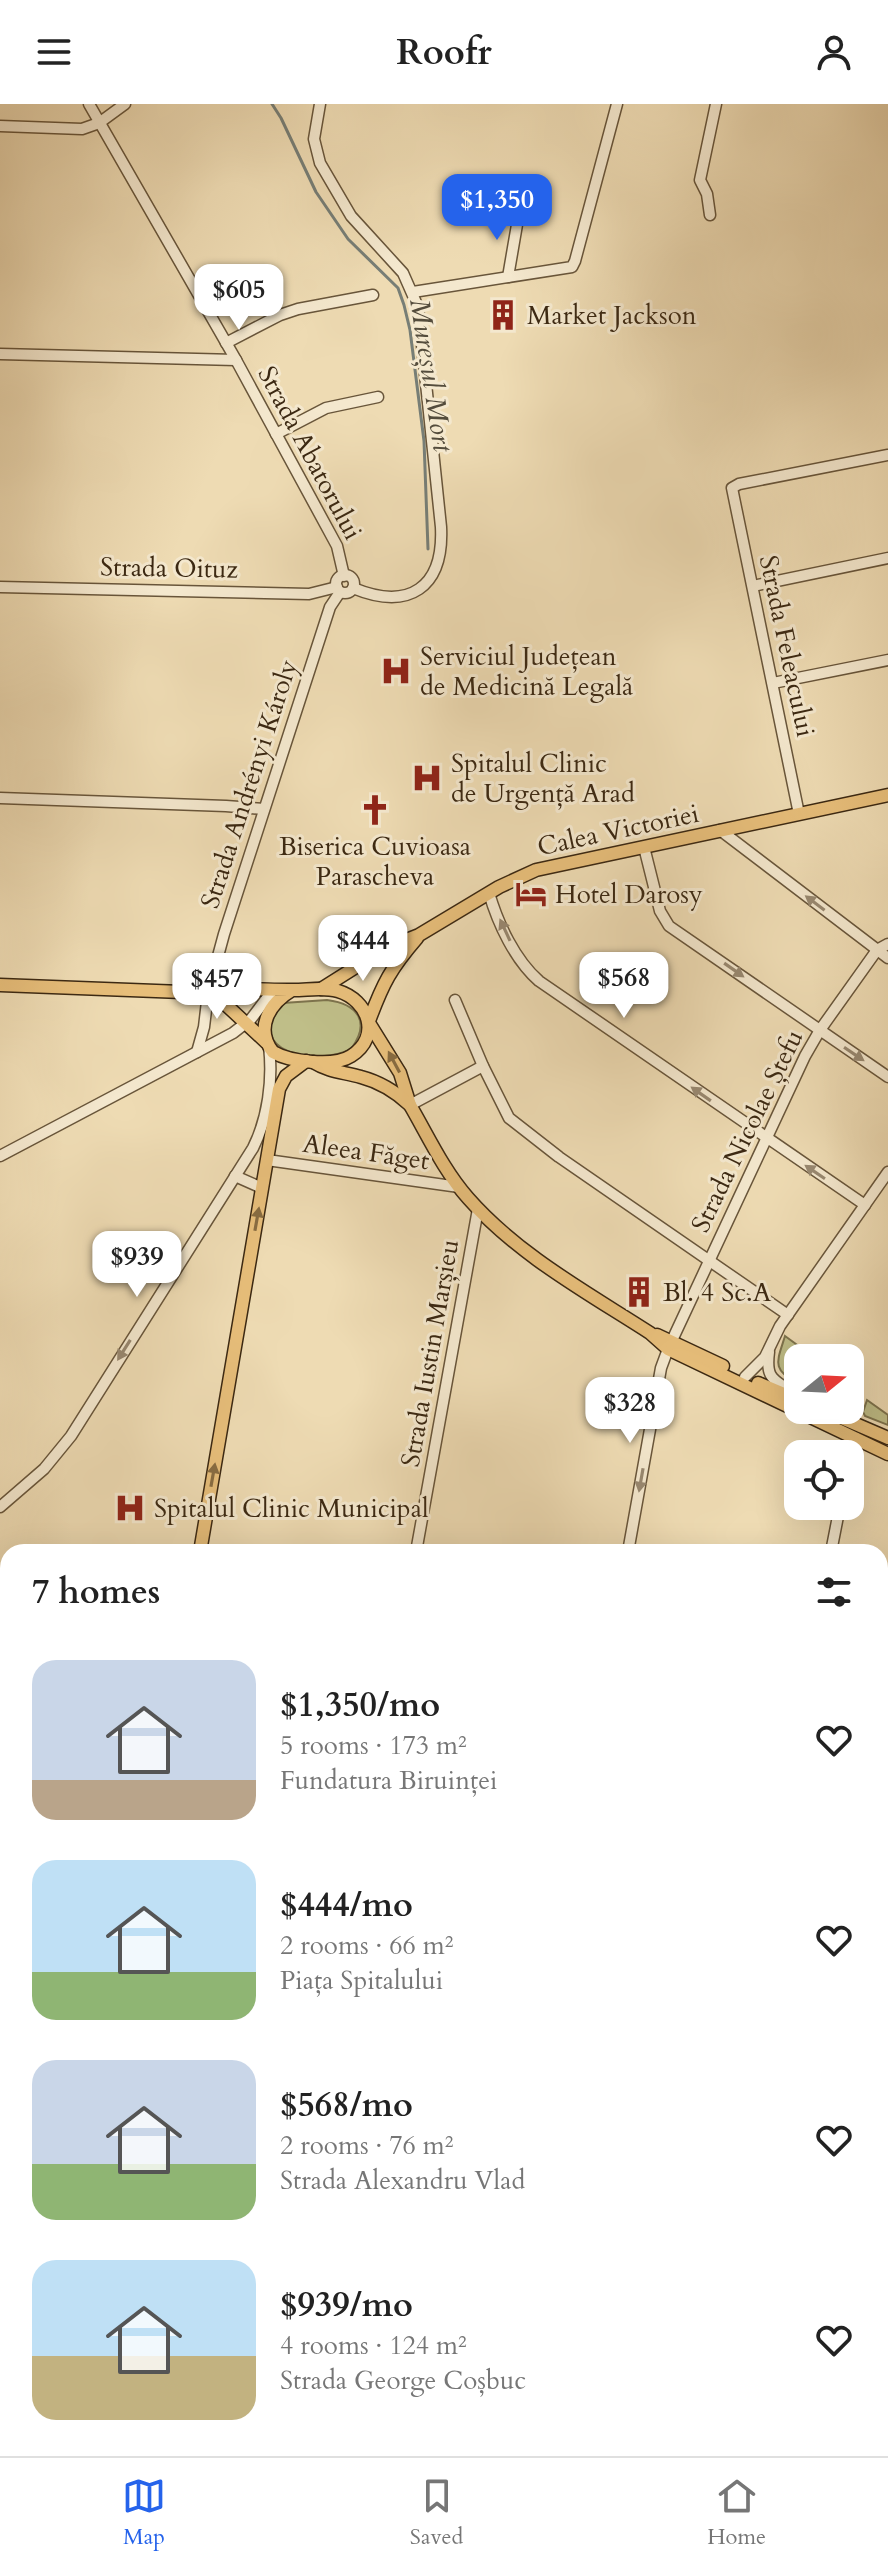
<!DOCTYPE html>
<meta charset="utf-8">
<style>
body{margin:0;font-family:Cardo,serif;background:#f6f6f6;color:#222;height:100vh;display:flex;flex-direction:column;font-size:30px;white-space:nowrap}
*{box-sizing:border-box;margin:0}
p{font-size:26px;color:#767676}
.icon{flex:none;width:44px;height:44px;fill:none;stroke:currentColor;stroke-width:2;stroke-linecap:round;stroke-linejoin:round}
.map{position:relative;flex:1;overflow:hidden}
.panel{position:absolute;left:0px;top:1440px;width:888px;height:912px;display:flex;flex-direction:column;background:#fff;border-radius:24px 24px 0 0;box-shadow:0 8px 32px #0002}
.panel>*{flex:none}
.needle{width:52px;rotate:72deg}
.controls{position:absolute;left:784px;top:1240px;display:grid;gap:16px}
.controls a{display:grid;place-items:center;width:80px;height:80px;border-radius:16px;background:#fff;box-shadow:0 8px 32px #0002;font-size:40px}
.price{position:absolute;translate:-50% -68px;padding:0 18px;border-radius:16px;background:#fff;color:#222;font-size:26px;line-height:52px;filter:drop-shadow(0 2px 4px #0008)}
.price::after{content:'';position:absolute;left:50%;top:48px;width:24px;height:18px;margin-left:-12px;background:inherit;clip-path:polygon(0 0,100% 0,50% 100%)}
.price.active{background:#2563eb;color:#fff}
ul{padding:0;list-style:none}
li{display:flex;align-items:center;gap:24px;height:200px;padding:0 32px}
li span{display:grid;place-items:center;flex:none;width:224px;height:160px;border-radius:24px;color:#555}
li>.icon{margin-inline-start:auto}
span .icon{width:96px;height:96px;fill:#fffc;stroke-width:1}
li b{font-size:34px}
h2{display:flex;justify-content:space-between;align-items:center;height:96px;padding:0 32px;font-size:34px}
header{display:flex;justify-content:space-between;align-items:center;height:104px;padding:0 32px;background:#fff;font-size:36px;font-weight:800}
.tabs{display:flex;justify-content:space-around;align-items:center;height:112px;border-top:2px solid #e0e0e0;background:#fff;font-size:22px;color:#767676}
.tabs a{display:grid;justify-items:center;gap:4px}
.tabs .active{color:#2563eb}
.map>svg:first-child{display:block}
</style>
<header><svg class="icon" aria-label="menu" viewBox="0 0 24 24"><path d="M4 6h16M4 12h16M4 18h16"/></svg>Roofr<svg class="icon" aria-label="person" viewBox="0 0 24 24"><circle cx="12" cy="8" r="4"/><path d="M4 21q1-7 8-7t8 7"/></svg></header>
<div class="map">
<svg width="888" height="2352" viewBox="0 0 888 2352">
<rect width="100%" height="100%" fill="#eedbb3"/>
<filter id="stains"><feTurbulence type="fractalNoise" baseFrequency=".0025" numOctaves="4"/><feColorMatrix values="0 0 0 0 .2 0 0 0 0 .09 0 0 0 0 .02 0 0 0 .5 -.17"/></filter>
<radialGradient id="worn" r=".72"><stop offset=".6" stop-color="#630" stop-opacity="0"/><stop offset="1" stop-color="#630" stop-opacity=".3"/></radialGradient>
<!-- green -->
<g fill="#bfbe88" stroke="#7d734d" stroke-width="2">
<path d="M327,896C358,900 371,918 351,945C318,963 240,949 283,899Z"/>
<path d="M785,1232L815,1254H798V1280C771,1265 777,1258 785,1232Z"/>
<path d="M867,1296L888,1311V1321L865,1312L863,1308Z"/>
<path d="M0,2044H8V2120L0,2119Z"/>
<path d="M888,2086V2179L881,2132Z"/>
</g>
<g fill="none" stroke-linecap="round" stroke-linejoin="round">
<!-- stream -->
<path stroke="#777e76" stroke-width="3" d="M272,0L281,14L316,88L348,135L398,184L404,201L410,226L424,337L428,445"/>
<defs>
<g id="minor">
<path d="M89,0L236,256L337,442L344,472"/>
<path d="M320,0L314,35L320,59L351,112L403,169L418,203L441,423C444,484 409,507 353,484"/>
<path d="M0,22L82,25L99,19L125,0"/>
<path d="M710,111L707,90L700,76L716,0"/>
<path d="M508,173L519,109"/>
<path d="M413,188L572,163L575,157L617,0"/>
<path d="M226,239L280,211L298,205L373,191"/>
<path d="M0,250L236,256"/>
<path d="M276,330L326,304L378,293"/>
<circle cx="345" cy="480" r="9"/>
<path d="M753,482L888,454"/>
<path d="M0,483L309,490L337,483"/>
<path d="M773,579L888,556"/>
<path d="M0,694L226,702L264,705"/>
<path d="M799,710L732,384L739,380L888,351"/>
<path d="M720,726L888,854"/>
<path d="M644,743L660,807L669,822L888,973"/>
<path d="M489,789C498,820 515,856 539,877L865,1101"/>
<path d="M455,896L483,962L509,1014L559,1053L788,1211"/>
<path d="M197,948L204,923L208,889L224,830L330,503L340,488"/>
<path d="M410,1001L483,962"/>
<path d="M0,1052L233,929L251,915L273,886"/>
<path d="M267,1056L459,1083"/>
<path d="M235,1072L262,1084"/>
<path d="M769,1248C765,1278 776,1275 795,1291"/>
<path d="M745,1273L765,1253L780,1222L888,1068"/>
<path d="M850,1350L856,1334"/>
<path d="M0,1403L44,1365L71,1332L253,1044C268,1014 273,976 269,942"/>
<path d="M416,1448L478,1105"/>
<path d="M628,1448L661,1264L668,1245L805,952L820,926L877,846L888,840"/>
<path d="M831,1448L840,1402"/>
<path d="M0,1594L8,1596"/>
<path d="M0,1764L8,1765"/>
<path d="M880,1942L888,1944"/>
<path d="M47,2352L48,2344"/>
<path d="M201,2352L202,2344"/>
<path d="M256,2352L258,2344"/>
<path d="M563,2352L564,2344"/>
<path d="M638,2352L639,2344"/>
</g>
<g id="major">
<path d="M0,881L208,889C235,883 261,886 288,886C305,887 321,882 338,887C368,896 382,932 351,952C334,963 290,958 273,948C254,924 270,899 292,886"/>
<path d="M321,885L386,844L419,831L499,783L536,766L888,691"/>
<path d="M208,889L224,899L266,938"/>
<path d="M369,917C383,879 391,864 417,834"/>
<path d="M369,919L400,969L410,1001"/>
<path d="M313,958C329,968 344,968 361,973C380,978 396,988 410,1001C428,1032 444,1067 468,1094C518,1151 588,1189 650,1229L668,1245L888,1350"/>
<path d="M657,1231L723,1262"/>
<path d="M758,1279L798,1296"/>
<path d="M823,1306L888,1334"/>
<path d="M200,1448L279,985L286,972L306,957"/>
<path d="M880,1753L888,1755"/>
<path d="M0,2037H8"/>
<path d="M880,2049L888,2003"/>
<path d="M0,2129H8"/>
<path d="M880,2190L888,2217"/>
<path d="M880,2228L888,2230"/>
<path d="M0,2297L8,2300"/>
<path d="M880,2306L888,2290"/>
<path d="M880,2333L888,2337"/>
<path d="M118,2344L137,2352"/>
<path d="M814,2344L815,2352"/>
<path d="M450,2352L452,2344"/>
<path d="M861,2352L864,2344"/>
</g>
</defs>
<!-- minor casing -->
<use href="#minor" stroke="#68553a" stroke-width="13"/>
<!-- major casing -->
<use href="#major" stroke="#3b2812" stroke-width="15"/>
<!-- minor -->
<use href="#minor" stroke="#f4e8ce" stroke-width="10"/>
<!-- major -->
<use href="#major" stroke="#e7be7a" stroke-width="12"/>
<!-- tram -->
<g stroke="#3b2812" stroke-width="2">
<path d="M0,2072L8,2073"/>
<path d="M0,2092L8,2093"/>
<path d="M880,2248L888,2250"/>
<path d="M823,2344L824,2352"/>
</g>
</g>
<!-- one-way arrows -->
<defs><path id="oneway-solid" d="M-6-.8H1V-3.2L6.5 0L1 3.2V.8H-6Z" transform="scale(2)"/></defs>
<g fill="#988870">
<use href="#oneway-solid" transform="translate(815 799) rotate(-143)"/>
<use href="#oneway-solid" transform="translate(505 826) rotate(-115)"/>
<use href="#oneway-solid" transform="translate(734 866) rotate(35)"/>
<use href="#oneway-solid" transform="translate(854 950) rotate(34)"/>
<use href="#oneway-solid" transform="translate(701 990) rotate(-145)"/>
<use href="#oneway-solid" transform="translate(815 1068) rotate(-146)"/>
<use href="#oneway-solid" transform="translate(124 1246) rotate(122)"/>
<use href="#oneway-solid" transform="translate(641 1376) rotate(100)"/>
</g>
<g fill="#886c41">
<use href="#oneway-solid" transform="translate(394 958) rotate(-118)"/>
<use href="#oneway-solid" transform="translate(257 1115) rotate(-80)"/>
<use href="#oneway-solid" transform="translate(213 1371) rotate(-80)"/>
</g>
<!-- icons -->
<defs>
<symbol id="building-bare" viewBox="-9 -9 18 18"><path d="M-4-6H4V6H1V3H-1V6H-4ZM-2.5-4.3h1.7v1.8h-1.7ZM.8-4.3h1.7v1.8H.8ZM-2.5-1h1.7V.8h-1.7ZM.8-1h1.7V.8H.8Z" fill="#8f2418" stroke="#f4e8ce" stroke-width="2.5" paint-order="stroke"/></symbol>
<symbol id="hospital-bare" viewBox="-9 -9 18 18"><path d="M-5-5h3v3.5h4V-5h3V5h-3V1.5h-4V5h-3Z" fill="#8f2418" stroke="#f4e8ce" stroke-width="2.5" paint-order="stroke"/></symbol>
<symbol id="church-bare" viewBox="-9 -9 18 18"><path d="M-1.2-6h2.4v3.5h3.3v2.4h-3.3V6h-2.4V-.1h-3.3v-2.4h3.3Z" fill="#8f2418" stroke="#f4e8ce" stroke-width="2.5" paint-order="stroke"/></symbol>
<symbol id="hotel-bare" viewBox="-9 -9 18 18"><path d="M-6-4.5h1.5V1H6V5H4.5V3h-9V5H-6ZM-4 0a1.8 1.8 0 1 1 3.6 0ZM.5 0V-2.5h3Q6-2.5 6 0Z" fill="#8f2418" stroke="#f4e8ce" stroke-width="2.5" paint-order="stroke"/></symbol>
</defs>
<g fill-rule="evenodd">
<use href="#building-bare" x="481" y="189" width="44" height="44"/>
<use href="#hospital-bare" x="374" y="545" width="44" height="44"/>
<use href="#hospital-bare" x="405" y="652" width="44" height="44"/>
<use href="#church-bare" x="353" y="684" width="44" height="44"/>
<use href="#hotel-bare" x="509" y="768" width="44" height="44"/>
<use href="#building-bare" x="617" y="1166" width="44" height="44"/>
<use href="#hospital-bare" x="108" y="1382" width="44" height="44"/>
</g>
<g text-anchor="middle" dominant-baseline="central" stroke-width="6" stroke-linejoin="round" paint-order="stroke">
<!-- poi labels -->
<g font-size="26" fill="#3b2812" stroke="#f4e8ce" text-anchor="start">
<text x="527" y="211">Market Jackson</text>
<text x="420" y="552">Serviciul Județean<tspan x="420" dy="30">de Medicină Legală</tspan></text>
<text x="451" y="659">Spitalul Clinic<tspan x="451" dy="30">de Urgență Arad</tspan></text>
<text x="375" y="742" text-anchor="middle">Biserica Cuvioasa<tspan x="375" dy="30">Parascheva</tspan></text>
<text x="555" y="790">Hotel Darosy</text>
<text x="663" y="1188">Bl. 4 Sc.A</text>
<text x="154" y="1404">Spitalul Clinic Municipal</text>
</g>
<!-- street labels -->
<g font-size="26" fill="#3b2812" stroke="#f4e8ce">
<text transform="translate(310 349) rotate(62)">Strada Abatorului</text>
<text transform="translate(169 464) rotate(1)">Strada Oituz</text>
<text transform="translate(787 542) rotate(78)">Strada Feleacului</text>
<text transform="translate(249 680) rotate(-72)">Strada Andrényi Károly</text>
<text transform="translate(618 726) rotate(-12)">Calea Victoriei</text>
<text transform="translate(747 1027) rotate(-64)">Strada Nicolae Ștefu</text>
<text transform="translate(366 1048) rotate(8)">Aleea Făget</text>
<text transform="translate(430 1249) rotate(-80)">Strada Iustin Marșieu</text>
</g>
<!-- water labels -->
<g font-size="28" font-style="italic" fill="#544c3c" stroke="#f4e8ce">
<text transform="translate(431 271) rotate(81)">Mureșul Mort</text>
</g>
</g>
<rect width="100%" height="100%" filter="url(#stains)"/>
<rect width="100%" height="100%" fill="url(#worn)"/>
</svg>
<div class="controls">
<a><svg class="needle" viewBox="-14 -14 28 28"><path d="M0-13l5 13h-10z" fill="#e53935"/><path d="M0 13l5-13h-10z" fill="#767676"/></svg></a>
<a><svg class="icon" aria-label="locate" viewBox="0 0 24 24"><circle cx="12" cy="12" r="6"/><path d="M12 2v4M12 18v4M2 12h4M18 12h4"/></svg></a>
</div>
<b class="price active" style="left:497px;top:138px">$1,350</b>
<b class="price" style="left:239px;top:228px">$605</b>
<b class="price" style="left:363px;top:879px">$444</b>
<b class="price" style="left:624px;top:916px">$568</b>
<b class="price" style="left:217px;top:917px">$457</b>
<b class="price" style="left:137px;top:1195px">$939</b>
<b class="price" style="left:630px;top:1341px">$328</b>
<section class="panel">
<h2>7 homes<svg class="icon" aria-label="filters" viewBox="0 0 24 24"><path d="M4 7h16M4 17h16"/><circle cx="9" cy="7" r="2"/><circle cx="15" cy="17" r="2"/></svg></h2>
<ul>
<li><span style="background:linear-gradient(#c9d6e8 75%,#b9a48a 0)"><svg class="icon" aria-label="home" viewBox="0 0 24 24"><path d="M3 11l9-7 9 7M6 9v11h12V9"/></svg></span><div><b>$1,350/mo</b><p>5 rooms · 173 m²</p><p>Fundatura Biruinței</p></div><svg class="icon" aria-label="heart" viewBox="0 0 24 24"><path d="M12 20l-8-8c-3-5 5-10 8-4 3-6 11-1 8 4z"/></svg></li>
<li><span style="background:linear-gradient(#bfe0f5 70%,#8fb573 0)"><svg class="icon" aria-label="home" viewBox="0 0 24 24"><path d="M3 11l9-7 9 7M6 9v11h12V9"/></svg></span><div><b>$444/mo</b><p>2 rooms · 66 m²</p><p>Piața Spitalului</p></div><svg class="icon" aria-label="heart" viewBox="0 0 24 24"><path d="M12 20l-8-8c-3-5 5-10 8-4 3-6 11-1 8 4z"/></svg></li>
<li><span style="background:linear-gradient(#c9d6e8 65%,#8fb573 0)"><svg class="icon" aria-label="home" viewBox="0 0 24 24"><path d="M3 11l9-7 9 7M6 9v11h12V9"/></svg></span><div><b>$568/mo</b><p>2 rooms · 76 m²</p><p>Strada Alexandru Vlad</p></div><svg class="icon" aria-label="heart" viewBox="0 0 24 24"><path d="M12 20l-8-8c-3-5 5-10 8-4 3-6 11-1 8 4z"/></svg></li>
<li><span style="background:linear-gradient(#bfe0f5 60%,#c2b280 0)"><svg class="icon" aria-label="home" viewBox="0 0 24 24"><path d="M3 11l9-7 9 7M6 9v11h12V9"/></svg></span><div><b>$939/mo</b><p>4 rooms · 124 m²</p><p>Strada George Coșbuc</p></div><svg class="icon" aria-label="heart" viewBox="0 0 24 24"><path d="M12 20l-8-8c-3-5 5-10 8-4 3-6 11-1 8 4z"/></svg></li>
</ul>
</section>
</div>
<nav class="tabs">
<a class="active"><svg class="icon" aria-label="map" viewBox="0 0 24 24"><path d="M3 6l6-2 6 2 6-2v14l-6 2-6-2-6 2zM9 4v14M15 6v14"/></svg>Map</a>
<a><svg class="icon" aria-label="saved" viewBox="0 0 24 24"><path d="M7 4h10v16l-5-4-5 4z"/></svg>Saved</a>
<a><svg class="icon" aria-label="home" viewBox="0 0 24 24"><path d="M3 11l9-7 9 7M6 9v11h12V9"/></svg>Home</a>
</nav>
